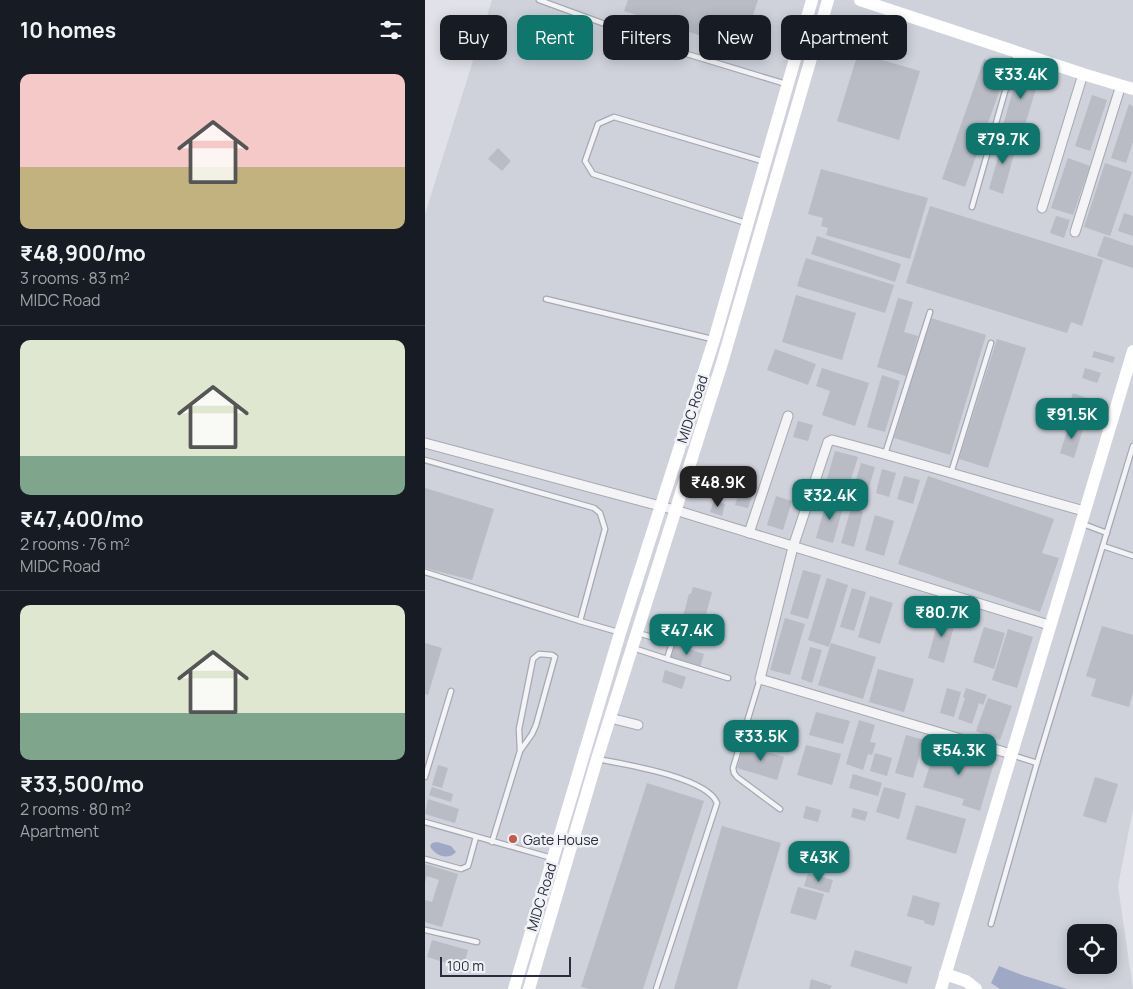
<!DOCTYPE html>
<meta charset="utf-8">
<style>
body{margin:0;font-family:Manrope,sans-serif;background:#242831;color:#f1f3f6;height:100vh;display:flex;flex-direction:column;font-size:19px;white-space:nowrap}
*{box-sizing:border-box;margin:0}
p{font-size:16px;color:#9ea1a6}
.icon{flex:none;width:28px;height:28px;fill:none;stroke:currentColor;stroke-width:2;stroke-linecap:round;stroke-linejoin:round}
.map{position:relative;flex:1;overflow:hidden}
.details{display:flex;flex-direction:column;background:#171b24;width:425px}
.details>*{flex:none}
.guide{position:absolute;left:15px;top:15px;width:475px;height:45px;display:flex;gap:10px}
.tools{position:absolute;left:642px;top:924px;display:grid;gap:10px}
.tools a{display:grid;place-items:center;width:50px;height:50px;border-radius:10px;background:#171b24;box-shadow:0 2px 12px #0003;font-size:25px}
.scale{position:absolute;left:15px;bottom:12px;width:131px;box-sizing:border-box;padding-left:5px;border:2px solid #2a2d3f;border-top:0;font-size:14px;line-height:18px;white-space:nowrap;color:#2a2d3f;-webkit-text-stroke:4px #f1f2f6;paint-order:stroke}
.price{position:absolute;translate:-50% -42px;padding:0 11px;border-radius:10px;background:#0f766e;color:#fff;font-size:16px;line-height:32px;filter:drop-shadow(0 1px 2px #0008)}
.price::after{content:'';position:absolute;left:50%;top:30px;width:15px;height:11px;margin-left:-8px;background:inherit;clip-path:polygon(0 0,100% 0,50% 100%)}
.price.current{background:#222;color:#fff}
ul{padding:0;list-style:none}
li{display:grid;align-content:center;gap:10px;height:265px;padding:0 20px}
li+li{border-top:1px solid #363941}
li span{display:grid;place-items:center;height:155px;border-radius:10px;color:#555}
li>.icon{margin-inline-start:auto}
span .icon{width:90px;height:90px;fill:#fffc;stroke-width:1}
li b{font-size:21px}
h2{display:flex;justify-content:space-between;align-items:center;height:60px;padding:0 20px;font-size:21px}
.pill{padding:0 18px;border-radius:10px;background:#171b24;box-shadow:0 2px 12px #0003;font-size:18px;line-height:45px}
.pill.current{background:#0f766e;color:#fff}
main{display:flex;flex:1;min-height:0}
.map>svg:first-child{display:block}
</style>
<main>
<section class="details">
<h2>10 homes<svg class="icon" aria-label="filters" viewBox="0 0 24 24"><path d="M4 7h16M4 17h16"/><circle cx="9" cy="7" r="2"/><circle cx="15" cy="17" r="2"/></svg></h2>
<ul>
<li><span style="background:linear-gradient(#f6c9c9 60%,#c2b280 0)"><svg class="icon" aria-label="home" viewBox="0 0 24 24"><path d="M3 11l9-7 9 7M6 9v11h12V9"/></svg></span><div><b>₹48,900/mo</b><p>3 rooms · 83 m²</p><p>MIDC Road</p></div></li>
<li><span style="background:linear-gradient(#dfe7d0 75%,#7fa58c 0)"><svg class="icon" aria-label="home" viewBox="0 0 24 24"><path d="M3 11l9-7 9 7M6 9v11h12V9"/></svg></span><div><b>₹47,400/mo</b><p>2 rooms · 76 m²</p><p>MIDC Road</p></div></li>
<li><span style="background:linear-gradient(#dfe7d0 70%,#7fa58c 0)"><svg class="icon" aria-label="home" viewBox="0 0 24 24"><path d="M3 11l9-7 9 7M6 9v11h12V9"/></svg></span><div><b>₹33,500/mo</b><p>2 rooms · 80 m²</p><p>Apartment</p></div></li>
</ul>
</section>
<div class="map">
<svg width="708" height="989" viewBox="0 0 708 989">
<rect width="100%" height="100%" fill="#e1e2e9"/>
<!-- built -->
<path fill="#cfd1db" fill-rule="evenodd" d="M67,0H708V809L693,886L708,989H0V214ZM651,932H684V965H651Z"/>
<!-- water -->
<g fill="#9fa9c6">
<path d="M12,842L26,846L31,852C23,861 9,855 5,846L7,843Z"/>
<path d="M574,966L597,975L642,989H575L566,983Z"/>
</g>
<!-- building -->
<g fill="#b9bbc5">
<path d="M203,0H333L317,49L199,11Z"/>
<path d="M446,24L481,36L474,56L439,45Z"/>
<path d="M433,53L495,71L474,140L412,121Z"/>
<path d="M559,59L583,67L540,187L517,179Z"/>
<path d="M595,66L616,72L597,135L577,129Z"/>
<path d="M667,95L682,100L665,151L650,146Z"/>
<path d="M704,104L708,106V142L701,163L686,158Z"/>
<path d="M579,136L593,140L578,194L564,189Z"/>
<path d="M73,148L86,161L77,171L63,159Z"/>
<path d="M643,158L665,166L648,215L626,208Z"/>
<path d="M680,163L707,172L685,236L659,227Z"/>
<path d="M396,169L503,198L485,259L401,235L403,228L396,226L398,218L383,214Z"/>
<path d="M505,206L678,260L657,326L646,322L642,333L481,283Z"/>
<path d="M699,213L708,216V236L693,231Z"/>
<path d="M631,216L645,220L639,238L625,233Z"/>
<path d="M392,236L476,264L470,282L386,254Z"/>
<path d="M679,236L708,246V268L672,256Z"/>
<path d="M381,258L469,285L460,313L372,286Z"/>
<path d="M371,295L431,313L417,360L357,342Z"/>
<path d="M473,298L488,302L479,332L493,336L481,376L452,367Z"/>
<path d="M506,318L561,335L525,455L469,438Z"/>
<path d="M572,339L601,348L563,468L534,459Z"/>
<path d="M350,349L391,364L383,385L342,370Z"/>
<path d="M669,351L690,357L688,363L667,357Z"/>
<path d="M397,368L444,383L430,426L397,415L405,391L391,386Z"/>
<path d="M660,368L676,373L672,383L657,378Z"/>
<path d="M457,375L475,381L460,432L442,427Z"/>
<path d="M648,393L667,400L659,423L640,416Z"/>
<path d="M373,421L388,425L383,441L368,437Z"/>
<path d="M645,422L659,426L649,458L635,453Z"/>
<path d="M410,451L433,457L424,485L402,479Z"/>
<path d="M436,463L450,467L443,491L429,487Z"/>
<path d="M457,469L471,473L464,497L451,493Z"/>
<path d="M479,476L495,480L488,504L472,499Z"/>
<path d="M503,476L629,519L617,553L634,558L615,612L473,564Z"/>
<path d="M316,486L329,490L323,508L310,505Z"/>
<path d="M0,488L69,509L47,580L0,568Z"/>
<path d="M351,496L367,501L358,530L342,525Z"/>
<path d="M402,499L419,504L408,543L391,538Z"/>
<path d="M289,500L300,504L297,516L285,512Z"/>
<path d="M426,508L438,512L429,547L416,543Z"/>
<path d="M450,515L469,521L459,556L440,550Z"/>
<path d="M378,570L396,575L383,619L365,614Z"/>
<path d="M402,578L423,585L404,647L383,640Z"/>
<path d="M268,587L287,592L277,629L256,624L264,594H266Z"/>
<path d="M427,588L441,592L429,631L415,627Z"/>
<path d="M445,596L468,603L455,644L433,637Z"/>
<path d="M515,614L531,619L519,663L503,658Z"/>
<path d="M360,618L380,624L365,675L345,670Z"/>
<path d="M677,626L708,635V692L704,707L666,696L671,679L661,676Z"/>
<path d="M559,627L580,633L569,669L548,662Z"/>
<path d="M583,629L608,637L592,688L567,680Z"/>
<path d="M0,643L17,648L3,695L0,694Z"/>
<path d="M406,643L451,657L438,699L393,685Z"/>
<path d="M250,644L279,654L275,668L245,659Z"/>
<path d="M385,647L397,650L387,683L376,679Z"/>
<path d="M453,669L489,679L479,712L444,702Z"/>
<path d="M240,670L261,677L257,689L237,682Z"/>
<path d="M522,688L536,692L529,717L515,713Z"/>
<path d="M541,688L562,695L558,705L554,703L547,724L533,719L540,698L538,697Z"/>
<path d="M563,698L587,706L575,740L551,731Z"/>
<path d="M391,712L425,721L418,744L384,735Z"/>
<path d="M434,720L450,725L445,742L451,743L447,755L443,754L438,770L421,764Z"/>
<path d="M481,735L499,740L488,778L470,773Z"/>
<path d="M319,745L359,757L352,780L312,768Z"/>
<path d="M381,745L416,754L407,785L372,775Z"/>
<path d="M511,746L569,763L555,811L537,805L539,799L498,787Z"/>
<path d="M450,753L467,758L462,776L445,771Z"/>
<path d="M13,765L23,768L17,788L7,785Z"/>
<path d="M428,774L457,783L453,796L424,788Z"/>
<path d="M670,777L693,784L681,823L658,816Z"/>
<path d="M222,783L279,801L218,989H164L156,987Z"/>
<path d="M7,787L28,794L26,802L4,795Z"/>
<path d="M459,787L481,793L474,819L451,812Z"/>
<path d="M3,799L34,809L30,823L0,814Z"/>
<path d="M491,805L541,819L531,854L481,839Z"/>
<path d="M381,806L396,810L393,822L378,818Z"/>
<path d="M428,808L443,812L440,821L426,817Z"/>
<path d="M297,826L356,843L312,989H249Z"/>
<path d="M85,835L93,837L91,843L84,841Z"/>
<path d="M0,864L33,874L17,927L0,922V900L7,902L14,880L2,876L0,882Z"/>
<path d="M383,873L408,880L404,893L379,886Z"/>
<path d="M373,887L399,894L391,920L365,913Z"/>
<path d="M488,895L515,903L509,926L499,923L500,921L482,916Z"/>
<path d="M7,940L43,950L38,968L2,957Z"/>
<path d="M430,950L487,967L482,984L425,966Z"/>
<path d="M386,979L407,986L405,989H384Z"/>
</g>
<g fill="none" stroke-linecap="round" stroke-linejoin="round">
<defs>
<g id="lane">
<path d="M114,0L262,54L361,84"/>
<path d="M547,207L591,53"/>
<path d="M321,223L168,174L160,161L173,124L189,117L340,162"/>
<path d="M121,299L287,339"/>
<path d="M460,454L505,312"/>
<path d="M0,460L169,508L175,513L180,529L155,621L193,632"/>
<path d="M526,473L566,343"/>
<path d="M658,524L682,533"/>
<path d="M678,546L708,556"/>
<path d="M0,572L155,621"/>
<path d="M208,648L242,659L247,643L213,633"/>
<path d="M242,659L303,678"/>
<path d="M335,679L308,768L309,773L312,777L355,809"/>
<path d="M587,755L612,763"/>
<path d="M172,759C198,764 282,777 292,803L231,989"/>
<path d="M0,777L26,691"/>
<path d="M0,822L127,858"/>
<path d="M67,842L95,751L107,734L111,725L129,660L130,657L127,655L114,654L108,659L94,729L95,751"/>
<path d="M0,859L36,869L43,866L51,837"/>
<path d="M566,924L612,763L708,446"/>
<path d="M0,930L52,942"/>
</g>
<g id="street">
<path d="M617,208L658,74"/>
<path d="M650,232L696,85"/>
<path d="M0,443L250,510L624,625"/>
<path d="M324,533L363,416"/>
<path d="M185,718L213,725"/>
<path d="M586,754L335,679L368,547L403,442L407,440C492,462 575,488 659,511"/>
</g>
</defs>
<!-- lane casing -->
<use href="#lane" stroke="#a6a8b3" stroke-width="7"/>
<!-- street casing -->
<use href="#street" stroke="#a6a8b3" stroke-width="11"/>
<!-- lane -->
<use href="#lane" stroke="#f4f4f7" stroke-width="4.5"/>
<!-- street -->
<use href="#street" stroke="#f4f4f7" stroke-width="9"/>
<!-- secondary -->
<g stroke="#fff" stroke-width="12">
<path d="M435,0L658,74L708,89"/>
<path d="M520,974L541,981L551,989"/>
<path d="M89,989L195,633L289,340L387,0"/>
<path d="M104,989L172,759L297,363L403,0"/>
<path d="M516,989L708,351"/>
</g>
</g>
<!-- markers -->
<circle fill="#c5574f" stroke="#f1f2f6" stroke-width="2" cx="88" cy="839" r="5"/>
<g text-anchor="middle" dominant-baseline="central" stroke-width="5" stroke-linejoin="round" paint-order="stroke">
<!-- street labels -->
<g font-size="14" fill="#2a2d3f" stroke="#f1f2f6">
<text transform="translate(267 409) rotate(-72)">MIDC Road</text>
<text transform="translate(116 897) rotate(-73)">MIDC Road</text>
</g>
<!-- poi labels -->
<g font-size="14" fill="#2a2d3f" stroke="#f1f2f6" text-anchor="start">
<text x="98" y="839">Gate House</text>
</g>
</g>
</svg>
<div class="tools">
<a><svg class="icon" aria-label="locate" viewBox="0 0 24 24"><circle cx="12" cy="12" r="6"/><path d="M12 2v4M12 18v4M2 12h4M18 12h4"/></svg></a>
</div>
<div class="scale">100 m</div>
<b class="price" style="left:596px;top:100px">₹33.4K</b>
<b class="price" style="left:578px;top:165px">₹79.7K</b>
<b class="price" style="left:647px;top:440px">₹91.5K</b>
<b class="price current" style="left:293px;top:508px">₹48.9K</b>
<b class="price" style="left:405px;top:521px">₹32.4K</b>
<b class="price" style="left:517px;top:638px">₹80.7K</b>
<b class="price" style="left:262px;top:656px">₹47.4K</b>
<b class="price" style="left:336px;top:762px">₹33.5K</b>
<b class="price" style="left:534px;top:776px">₹54.3K</b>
<b class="price" style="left:394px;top:883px">₹43K</b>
<div class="guide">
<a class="pill">Buy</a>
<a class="pill current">Rent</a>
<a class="pill">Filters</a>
<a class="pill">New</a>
<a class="pill">Apartment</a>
</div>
</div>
</main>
